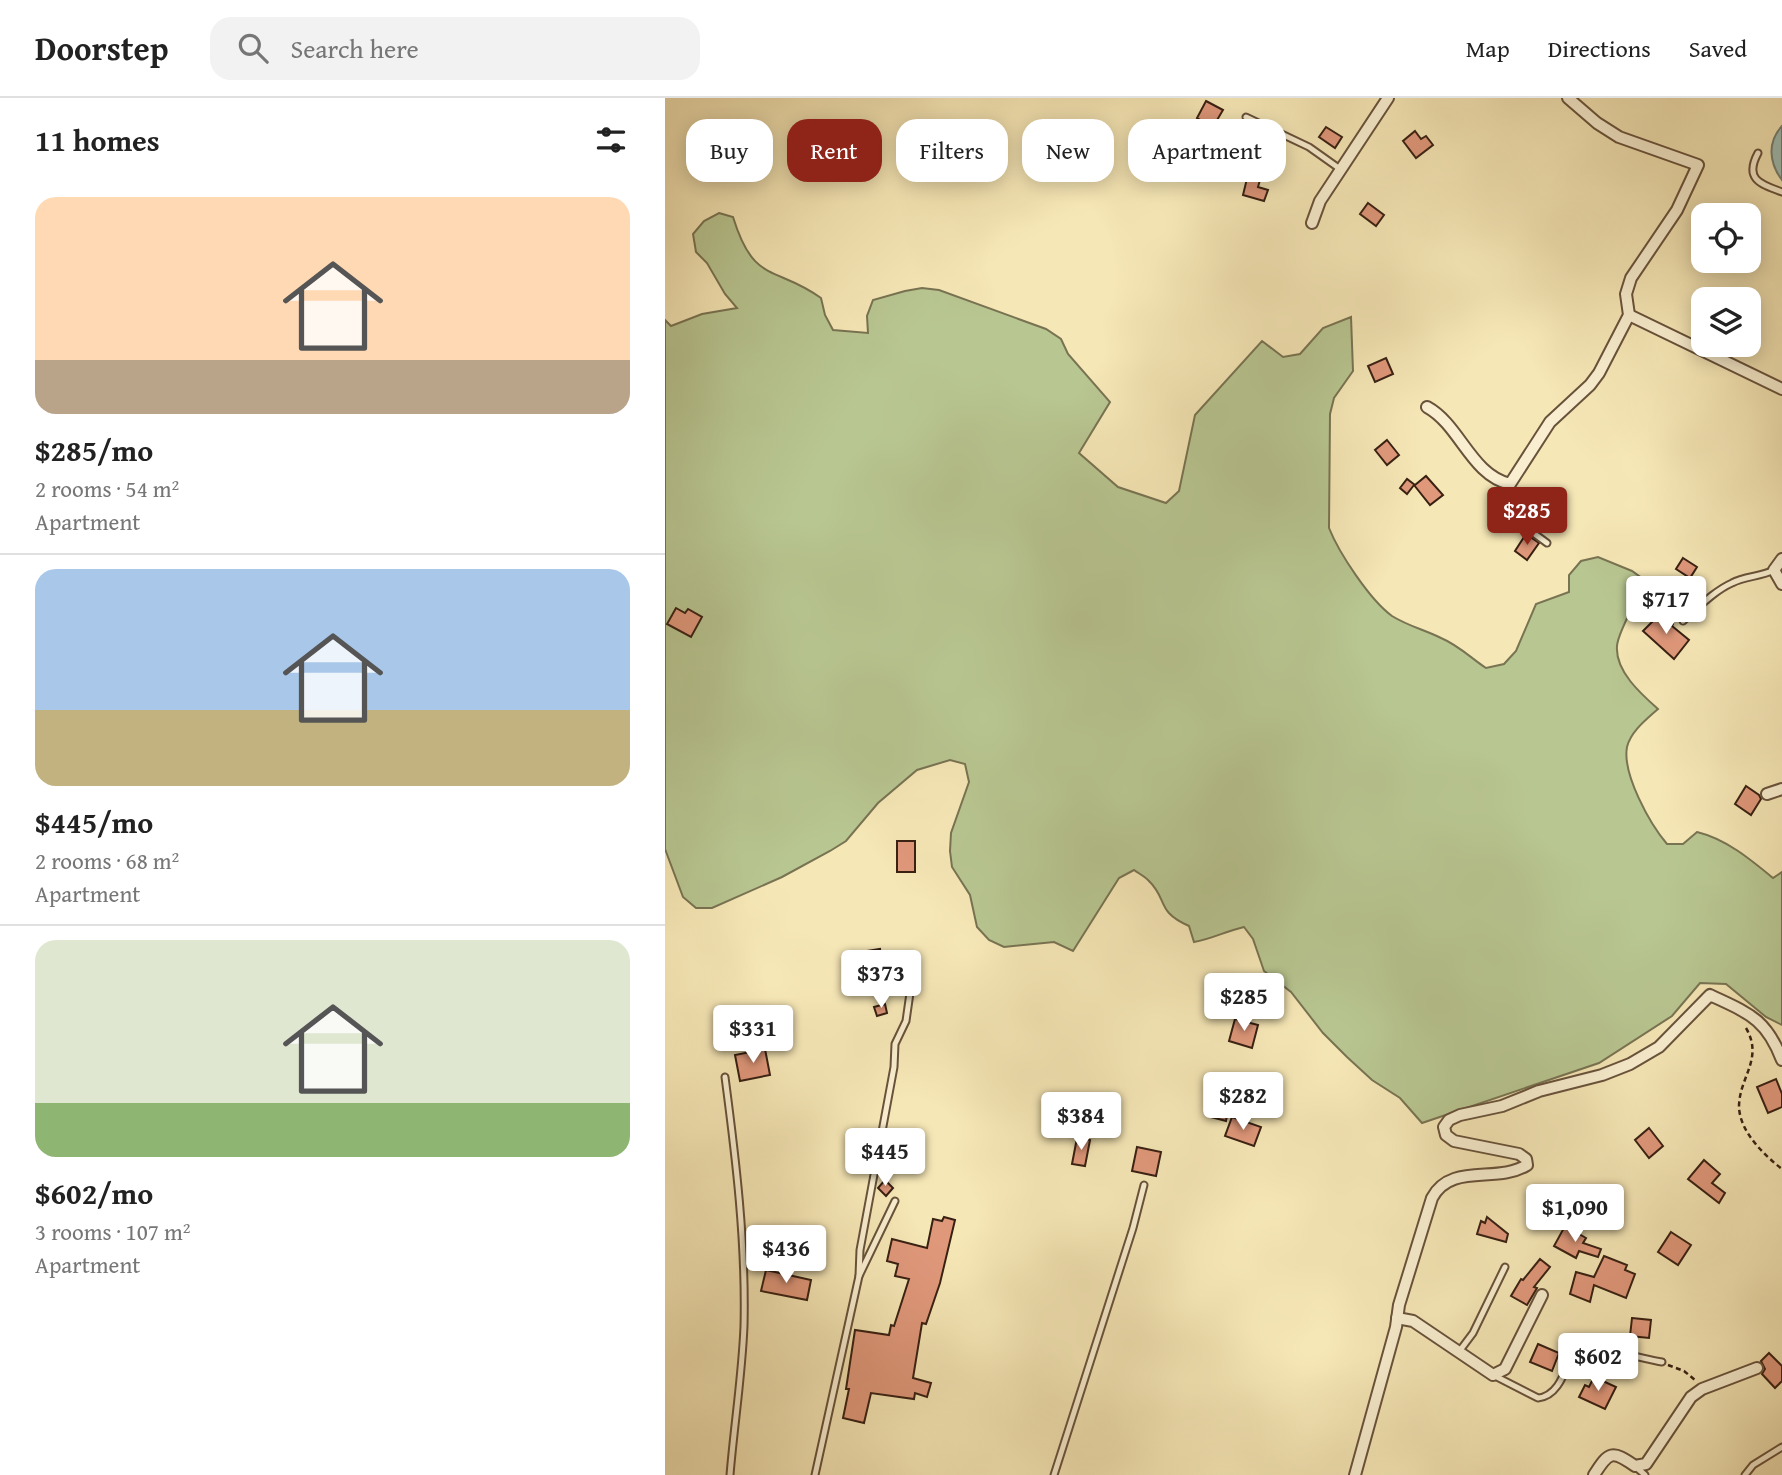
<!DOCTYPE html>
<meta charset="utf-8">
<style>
body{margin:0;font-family:"Gentium Book Plus",serif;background:#f2f2f2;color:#222;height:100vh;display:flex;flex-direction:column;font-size:26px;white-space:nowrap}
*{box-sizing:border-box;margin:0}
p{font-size:23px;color:#767676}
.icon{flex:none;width:38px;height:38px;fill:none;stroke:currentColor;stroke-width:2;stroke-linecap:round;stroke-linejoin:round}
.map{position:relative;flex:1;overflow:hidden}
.details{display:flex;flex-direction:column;background:#fff;width:665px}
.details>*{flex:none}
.top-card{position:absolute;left:21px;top:21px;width:665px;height:63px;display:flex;gap:14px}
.fabs{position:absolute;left:1026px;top:105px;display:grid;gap:14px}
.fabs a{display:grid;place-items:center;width:70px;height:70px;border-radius:14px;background:#fff;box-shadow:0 4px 18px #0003;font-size:35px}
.price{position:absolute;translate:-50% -60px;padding:0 16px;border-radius:7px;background:#fff;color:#222;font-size:23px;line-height:46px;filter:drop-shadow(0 2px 4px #0008)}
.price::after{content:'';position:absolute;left:50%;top:42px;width:21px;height:16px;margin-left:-10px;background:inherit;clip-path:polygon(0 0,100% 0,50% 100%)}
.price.on{background:#8f2418;color:#fff}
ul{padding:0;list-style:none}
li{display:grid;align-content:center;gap:14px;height:371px;padding:0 35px}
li+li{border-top:2px solid #e0e0e0}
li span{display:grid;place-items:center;height:217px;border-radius:21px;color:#555}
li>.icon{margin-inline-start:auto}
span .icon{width:126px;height:126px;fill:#fffc;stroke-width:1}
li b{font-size:30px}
h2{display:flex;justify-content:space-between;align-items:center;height:84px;padding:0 35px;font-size:30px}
.tag{padding:0 24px;border-radius:21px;background:#fff;box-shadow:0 4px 18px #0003;font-size:24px;line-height:63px}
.tag.on{background:#8f2418;color:#fff}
header{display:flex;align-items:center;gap:42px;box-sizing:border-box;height:98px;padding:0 35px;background:#fff;border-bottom:2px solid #e0e0e0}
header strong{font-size:33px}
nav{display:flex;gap:38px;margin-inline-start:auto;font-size:24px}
.search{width:490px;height:63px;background:#f2f2f2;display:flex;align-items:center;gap:18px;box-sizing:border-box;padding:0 24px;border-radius:21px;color:#767676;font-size:26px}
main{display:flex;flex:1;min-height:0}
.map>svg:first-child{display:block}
</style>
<header>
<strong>Doorstep</strong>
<div class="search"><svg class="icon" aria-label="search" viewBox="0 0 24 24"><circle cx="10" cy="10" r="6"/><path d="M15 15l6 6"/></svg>Search here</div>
<nav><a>Map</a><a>Directions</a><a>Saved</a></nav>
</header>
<main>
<section class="details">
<h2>11 homes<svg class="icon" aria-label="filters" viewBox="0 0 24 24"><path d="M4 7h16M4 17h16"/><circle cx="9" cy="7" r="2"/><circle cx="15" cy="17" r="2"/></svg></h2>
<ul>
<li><span style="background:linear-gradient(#ffd9b3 75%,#b9a48a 0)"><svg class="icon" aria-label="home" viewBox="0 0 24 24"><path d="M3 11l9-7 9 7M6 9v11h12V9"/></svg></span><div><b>$285/mo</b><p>2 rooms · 54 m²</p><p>Apartment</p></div></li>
<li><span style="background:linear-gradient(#a9c7e8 65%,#c2b280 0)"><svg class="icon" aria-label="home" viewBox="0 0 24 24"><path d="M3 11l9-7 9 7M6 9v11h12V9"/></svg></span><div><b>$445/mo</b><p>2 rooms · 68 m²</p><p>Apartment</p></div></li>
<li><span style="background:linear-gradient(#dfe7d0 75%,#8fb573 0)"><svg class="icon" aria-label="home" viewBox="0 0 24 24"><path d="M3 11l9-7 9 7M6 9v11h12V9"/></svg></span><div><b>$602/mo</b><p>3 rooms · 107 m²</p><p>Apartment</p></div></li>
</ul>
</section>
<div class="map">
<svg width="1117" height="1377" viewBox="0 0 1117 1377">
<rect width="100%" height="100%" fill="#f6e7b6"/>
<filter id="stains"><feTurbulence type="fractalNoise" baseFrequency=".00286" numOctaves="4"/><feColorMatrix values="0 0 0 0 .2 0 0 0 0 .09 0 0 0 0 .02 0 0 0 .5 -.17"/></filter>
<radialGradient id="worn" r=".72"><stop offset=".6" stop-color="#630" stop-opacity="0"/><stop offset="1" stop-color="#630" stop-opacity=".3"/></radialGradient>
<!-- green -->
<path fill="#b8c691" stroke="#787352" stroke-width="2" d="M54,115L68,119C89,187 110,167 156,200L160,217L168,232L203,235L202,218L208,202L240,193L257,190L274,192L381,231L396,241L403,256L445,304L414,355L453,389L501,405L514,393L530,317L597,243L618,259L635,256L658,230L686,219L688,273L669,300L665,316L664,430C674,455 705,502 727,518C743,528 760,532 776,540C793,547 806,560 821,570L839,566L851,553L871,506L904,494V477L916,463L933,459L967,473L981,483C974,498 953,533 952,548C950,573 976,596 993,611C982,621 966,633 962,649C957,676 985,726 1002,746H1018L1032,734C1061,741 1085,761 1108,780L1117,774V927L1101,919L1061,886L1035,885L1007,918L934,965L757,1025L735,1000L707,982L682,959L658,935L626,894L599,873L588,841L579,829C561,833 547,841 529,844L524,828C490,813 504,802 483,782C479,778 473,775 469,772L454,780L408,853L389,844L339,849L324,842L312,829L305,797L287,769L285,753L286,735L304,684L300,666L285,662L252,672L213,705L181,743L165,753L117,779L47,810H31L18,799L0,751V222L6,228L37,216L72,210L60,196L42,165L31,154L28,136L39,123Z"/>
<!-- water -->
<path fill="#9ebeb5" stroke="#757f74" stroke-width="2" d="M1117,28V82C1104,65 1102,44 1117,28Z"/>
<!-- building -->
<g fill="#e0987b" stroke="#382012" stroke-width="2">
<path d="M541,3L558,12L548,29L532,20Z"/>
<path d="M661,29L677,39L670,50L654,39Z"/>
<path d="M750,33L756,41L761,38L768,47L751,60L738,43Z"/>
<path d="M586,64L599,68L593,89L603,92L599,103L578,97Z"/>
<path d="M703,105L719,117L711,128L695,116Z"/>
<path d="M721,260L728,276L710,284L703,268Z"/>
<path d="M722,342L734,357L722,367L710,352Z"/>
<path d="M761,378L778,397L765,407L749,387L742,396L735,390L742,381L750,387Z"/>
<path d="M861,436L874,445L862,462L850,453Z"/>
<path d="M1018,460L1032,469L1025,480L1011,471Z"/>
<path d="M11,510L20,515L23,511L37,519L26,539L2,526Z"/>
<path d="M997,514L1008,526L1007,528L1024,542L1009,561L978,533Z"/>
<path d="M1081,688L1094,697L1096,701L1086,717L1070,706Z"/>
<rect x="232" y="743" width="18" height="31"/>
<path d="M215,851L219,878L193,882L189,855Z"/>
<path d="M220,906L222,915L212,918L209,909Z"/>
<path d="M570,921L593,927L587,950L564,943Z"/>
<path d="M100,951L105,977L75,983L70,957Z"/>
<path d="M1111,981L1117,996V1009L1103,1015L1092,989Z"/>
<path d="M549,1009L563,1012L561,1023L546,1019Z"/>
<path d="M567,1019L596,1029L589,1048L560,1038Z"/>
<path d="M984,1030L998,1048L984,1060L970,1042Z"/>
<path d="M412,1040L425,1042L420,1068L407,1066Z"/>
<path d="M472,1049L496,1054L491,1078L467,1073Z"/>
<path d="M1039,1062L1055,1076L1047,1085L1060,1095L1054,1105L1023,1081Z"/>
<path d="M220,1082L228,1090L221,1098L213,1090Z"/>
<path d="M279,1119L290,1122L275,1185L261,1226L257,1225L248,1280L266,1285L262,1299L250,1295L249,1301L206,1295L199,1325L178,1320L184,1291H181L190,1232L224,1237L226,1227L229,1228L244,1181L230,1178L233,1166L222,1163L227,1141L262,1150L268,1121L277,1123Z"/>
<path d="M822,1119L843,1136L841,1144L812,1136L816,1123L820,1125Z"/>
<path d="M900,1128L921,1140L918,1145L936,1151L933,1159L914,1153L911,1160L889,1148Z"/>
<path d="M1006,1134L1026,1147L1013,1167L993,1154Z"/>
<path d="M939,1158L962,1167L960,1172L970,1176L961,1200L929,1187L925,1204L905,1196L911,1174L929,1179Z"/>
<path d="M875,1161L885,1169L869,1189L872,1190L862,1207L846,1198L856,1181L858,1182Z"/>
<path d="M101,1172L146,1182L142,1202L96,1193Z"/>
<path d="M967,1220L986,1222L984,1240L965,1238Z"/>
<path d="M873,1246L894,1255L887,1273L865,1264Z"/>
<path d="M1104,1255L1117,1268V1283L1110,1290L1097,1276L1100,1271L1096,1263Z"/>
<path d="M929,1279L951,1289L940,1311L914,1299L920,1287L924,1289Z"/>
</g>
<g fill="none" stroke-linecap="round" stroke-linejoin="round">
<defs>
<g id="service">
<path d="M581,19L644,49L675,71"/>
<path d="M1093,55C1079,81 1095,86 1117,94"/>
<path d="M845,386L846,398L856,426L882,445"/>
<path d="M1018,523C1033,510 1049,493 1067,485C1080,478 1095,479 1109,472"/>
<path d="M60,979C71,1062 81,1145 79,1228C77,1278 69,1328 65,1377"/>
<path d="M194,1178L195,1152L229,969L230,946L241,923L249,867"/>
<path d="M793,1255L808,1235L840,1169"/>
<path d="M828,1277L873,1300C894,1298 900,1272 908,1255C925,1244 977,1261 997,1264"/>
<path d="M972,1370L980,1377"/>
<path d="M150,1377L194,1178L230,1103"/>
<path d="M389,1377L468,1130L479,1087"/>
<path d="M1080,1377L1088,1367L1117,1349"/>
</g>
<g id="minor">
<path d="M647,125L655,103L723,0"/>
<path d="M964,217L1117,291"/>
<path d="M762,309C795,327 806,377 845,386L885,324L925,287L934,275L964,217L961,196L966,180L1012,112L1033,67L954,39L932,25L903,0"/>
<path d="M1117,461L1109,472L1117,486"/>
<path d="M1102,696L1117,691"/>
<path d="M732,1220L748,1223L828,1277L840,1271L877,1197"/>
<path d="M690,1377L731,1229L734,1207L767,1100C786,1064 832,1086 862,1067L861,1061L854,1056L789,1043L781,1037L779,1029L784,1022L795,1017L837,1008L874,993L937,977L965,966L994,949L1045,897C1083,915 1101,920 1117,962"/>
<path d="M929,1377C944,1353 947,1352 970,1368L981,1366L1026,1299L1037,1291L1092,1270"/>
</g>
</defs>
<!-- service casing -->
<use href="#service" stroke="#68523b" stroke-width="9"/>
<!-- minor casing -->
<use href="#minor" stroke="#68523b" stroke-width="14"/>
<!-- path -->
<g stroke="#382012" stroke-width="2.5" stroke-dasharray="5 3.5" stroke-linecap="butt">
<path d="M1081,930C1099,961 1074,979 1074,1009C1075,1034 1099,1057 1117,1071"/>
<path d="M1003,1267L1019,1273L1030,1282"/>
</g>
<!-- service -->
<use href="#service" stroke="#f9efd0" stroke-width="5"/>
<!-- minor -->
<use href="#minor" stroke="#f9efd0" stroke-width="10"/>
</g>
<rect width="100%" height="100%" filter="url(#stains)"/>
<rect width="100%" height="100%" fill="url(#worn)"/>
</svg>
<div class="fabs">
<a><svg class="icon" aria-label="locate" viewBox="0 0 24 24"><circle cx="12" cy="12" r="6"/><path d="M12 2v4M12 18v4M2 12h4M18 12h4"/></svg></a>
<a><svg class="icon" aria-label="layers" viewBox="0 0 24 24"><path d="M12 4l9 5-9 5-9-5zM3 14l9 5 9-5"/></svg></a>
</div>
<b class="price on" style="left:862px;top:449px">$285</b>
<b class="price" style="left:1001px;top:538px">$717</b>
<b class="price" style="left:216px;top:912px">$373</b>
<b class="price" style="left:579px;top:935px">$285</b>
<b class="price" style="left:88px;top:967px">$331</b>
<b class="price" style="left:578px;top:1034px">$282</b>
<b class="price" style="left:416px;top:1054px">$384</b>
<b class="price" style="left:220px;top:1090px">$445</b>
<b class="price" style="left:910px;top:1146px">$1,090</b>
<b class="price" style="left:121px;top:1187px">$436</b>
<b class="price" style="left:933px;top:1295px">$602</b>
<div class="top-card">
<a class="tag">Buy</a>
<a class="tag on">Rent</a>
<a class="tag">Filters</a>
<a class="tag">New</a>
<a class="tag">Apartment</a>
</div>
</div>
</main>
